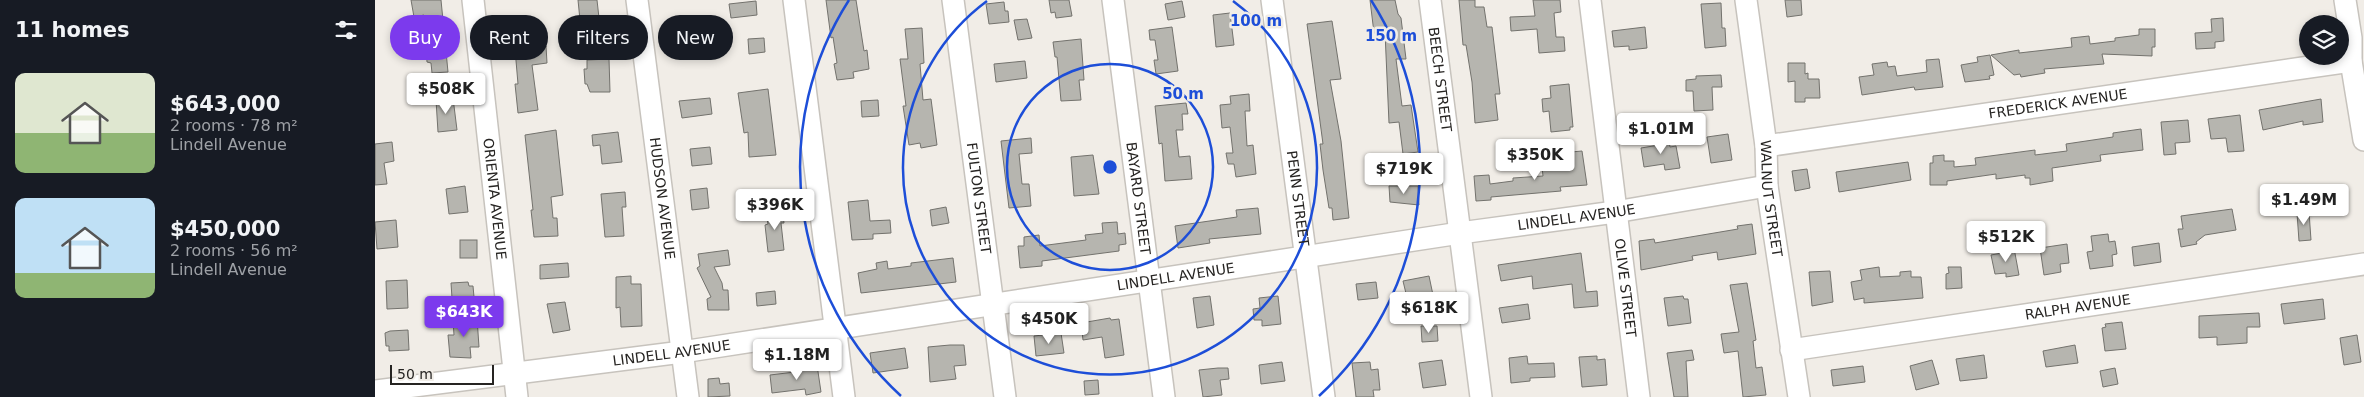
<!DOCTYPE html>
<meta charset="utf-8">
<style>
body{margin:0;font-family:"DejaVu Sans",sans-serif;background:#242831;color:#f1f3f6;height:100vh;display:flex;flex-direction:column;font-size:19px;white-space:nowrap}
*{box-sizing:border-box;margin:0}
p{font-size:16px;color:#9ea1a6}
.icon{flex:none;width:28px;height:28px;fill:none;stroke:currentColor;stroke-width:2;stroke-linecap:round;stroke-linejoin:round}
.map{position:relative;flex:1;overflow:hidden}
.sheet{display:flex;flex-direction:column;background:#171b24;width:375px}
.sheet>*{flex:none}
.hud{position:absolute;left:15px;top:15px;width:475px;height:45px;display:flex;gap:10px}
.fabs{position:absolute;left:1924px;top:15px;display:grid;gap:10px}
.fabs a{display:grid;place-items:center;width:50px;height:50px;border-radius:50%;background:#171b24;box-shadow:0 2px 8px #0003;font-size:25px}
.scale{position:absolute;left:15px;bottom:12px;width:104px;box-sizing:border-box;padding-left:5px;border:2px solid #262422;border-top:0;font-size:14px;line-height:18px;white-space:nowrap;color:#262422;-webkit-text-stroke:4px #f1ede7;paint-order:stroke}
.price{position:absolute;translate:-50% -42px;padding:0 11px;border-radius:5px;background:#fff;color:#222;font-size:16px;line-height:32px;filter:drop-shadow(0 1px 2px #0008)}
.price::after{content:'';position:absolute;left:50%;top:30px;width:15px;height:11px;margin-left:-8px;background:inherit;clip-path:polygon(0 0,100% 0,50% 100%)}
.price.selected{background:#7c3aed;color:#fff}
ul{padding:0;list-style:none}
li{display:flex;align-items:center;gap:15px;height:125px;padding:0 15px}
li span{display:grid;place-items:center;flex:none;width:140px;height:100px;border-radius:10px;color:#555}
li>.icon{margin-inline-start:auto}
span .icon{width:60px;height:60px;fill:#fffc;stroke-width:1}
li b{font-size:21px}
h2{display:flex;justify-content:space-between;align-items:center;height:60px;padding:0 15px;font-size:21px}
.chip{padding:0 18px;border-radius:22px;background:#171b24;box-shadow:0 2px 8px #0003;font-size:18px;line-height:45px}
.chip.selected{background:#7c3aed;color:#fff}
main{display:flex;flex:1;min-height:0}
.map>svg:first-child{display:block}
</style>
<main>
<section class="sheet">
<h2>11 homes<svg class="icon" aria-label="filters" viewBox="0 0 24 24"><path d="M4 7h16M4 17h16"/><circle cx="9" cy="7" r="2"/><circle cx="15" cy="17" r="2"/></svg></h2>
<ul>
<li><span style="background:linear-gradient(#dfe7d0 60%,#8fb573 0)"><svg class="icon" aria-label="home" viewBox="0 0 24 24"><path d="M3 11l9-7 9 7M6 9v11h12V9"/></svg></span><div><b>$643,000</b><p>2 rooms · 78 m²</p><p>Lindell Avenue</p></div></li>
<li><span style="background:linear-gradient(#bfe0f5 75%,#8fb573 0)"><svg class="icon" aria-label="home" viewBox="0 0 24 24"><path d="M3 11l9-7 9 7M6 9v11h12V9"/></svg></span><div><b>$450,000</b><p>2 rooms · 56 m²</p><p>Lindell Avenue</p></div></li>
</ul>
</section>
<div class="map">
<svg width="1989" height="397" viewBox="0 0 1989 397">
<rect width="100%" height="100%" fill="#f1ede7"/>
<!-- building -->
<g fill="#b6b5af" stroke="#73726d">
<path d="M36,0H66L73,72L57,73L56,63L52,62L49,15L39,17Z"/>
<path d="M203,0H222L224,18L205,20Z"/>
<path d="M451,0H481L489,51L492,50L494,69L478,72L479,78L462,80L459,64L462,63L458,37L456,38Z"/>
<path d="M674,0H694L697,16L681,18L680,12L676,13Z"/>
<path d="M995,0H1020L1023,14L1026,18L1031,59H1021L1027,106L1036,105L1043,152L1028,154L1024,122L1014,123L1010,32L999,33Z"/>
<path d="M1084,0H1100V7H1109L1112,27H1117L1125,94H1120L1123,120L1100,123L1097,82L1091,45H1088Z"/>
<path d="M1158,0H1185L1186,12L1179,13L1181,37H1189L1190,51L1164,53L1162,29L1136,31L1135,17L1160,16Z"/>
<path d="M1410,0H1426L1427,15L1412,17Z"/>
<path d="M381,1L382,15L356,18L354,4Z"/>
<path d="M807,1L810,17L793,20L790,4Z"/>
<path d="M629,2L630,11H633L634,22L614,24L611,4Z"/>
<path d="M1346,3L1347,28H1350L1351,46L1330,48L1326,4Z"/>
<path d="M855,13L859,45L841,47L838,15Z"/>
<path d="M1848,18L1849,41L1840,42V48L1821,49L1820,33L1837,32L1836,19Z"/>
<path d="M652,19L657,38L643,40L639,20Z"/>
<path d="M957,21L966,79L955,80L966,141L974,218L958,220L957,208H954L948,170L945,144H948L932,24Z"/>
<path d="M797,27L803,71L781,74L779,60H783L780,40H775L774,30Z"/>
<path d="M1270,27L1272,48L1254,50V46L1239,47L1237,31Z"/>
<path d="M547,28L549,63L545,64L548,100L556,99L562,145L546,148L545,143L534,145L528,106H531L525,59H533L530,29Z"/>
<path d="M1764,29H1780V47H1777V56L1727,54L1729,64L1669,69L1670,73L1646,77L1645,74L1639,75L1616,55L1644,50V53L1697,47L1696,38L1714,36L1715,44L1740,41V38L1764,35Z"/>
<path d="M389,38L390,52L374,54L373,39Z"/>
<path d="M706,39L709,80H704L706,100L686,101L682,57H680L678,42Z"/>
<path d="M171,46L172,63L157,65L163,110L143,113L140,84H143L140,49Z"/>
<path d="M1615,55L1619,75L1614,76L1615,79L1590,82L1586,65L1603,62L1602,57Z"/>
<path d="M234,59L235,92H215L212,84H210L209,69H212V60Z"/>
<path d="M1564,59L1568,87L1540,90L1539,87L1487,95L1484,77L1499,75L1497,64L1512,62L1513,67L1520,66L1522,76L1552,72L1551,60Z"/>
<path d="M650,61L652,78L621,82L619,64Z"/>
<path d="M1413,63H1430V74L1433,73V79H1444L1445,98H1430V102H1420V81L1413,82Z"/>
<path d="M1346,75L1347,87H1337L1338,110L1319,111L1318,91H1311V80L1321,79V76Z"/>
<path d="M1194,84L1198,127H1195V130L1176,132L1174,111L1168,112L1167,99L1176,98L1175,86Z"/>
<path d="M393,89L401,155L374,157L373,132L369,133L363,93Z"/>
<path d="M874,94L875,111H870L872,146L878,145L881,174L861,177L859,164H853L851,153H858L855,127L847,128L845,105L856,104L855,96Z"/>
<path d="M78,98L82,130L63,132L61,100Z"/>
<path d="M335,98L337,114L307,118L304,101Z"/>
<path d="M1946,99L1948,122L1928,125V121L1888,130L1884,110Z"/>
<path d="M503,100L504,116L487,117L486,101Z"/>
<path d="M811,103L813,114H807L808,130H801L804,157L815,156L817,179L790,181L787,143L784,144L780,106Z"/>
<path d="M1865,115L1869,151L1853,152L1851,138L1836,139L1833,119Z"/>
<path d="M1813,120L1815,142L1800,143L1801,154L1789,155L1786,122Z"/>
<path d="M1766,129L1768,150L1725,155L1726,161L1677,168L1678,181L1655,185V178H1650V175L1621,179V174L1572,181V185H1555V163H1558V156L1569,155V161H1579V167L1601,165L1600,158L1660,150V155L1692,151L1691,144L1738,137V133Z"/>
<path d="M181,130L188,195L176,197L178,218H182L183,236L159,237L156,210H158L150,135Z"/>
<path d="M243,132L247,162L227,164L225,145L218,146L217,135Z"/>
<path d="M1353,134L1357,160L1336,163L1332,137Z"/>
<path d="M1293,135L1295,147L1301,146L1305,168L1290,170L1289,164L1269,167L1266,148L1284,145L1283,137Z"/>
<path d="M656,138L657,153L644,154L647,184H654L656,206L634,208L626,141Z"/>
<path d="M17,142L19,161L9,163L12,184L0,185V144Z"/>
<path d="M335,147L337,164L317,166L315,149Z"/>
<path d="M1207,151L1212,185L1185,187L1186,191L1116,197V200L1101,201L1099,176L1114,175L1115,184L1138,181V178L1168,176L1167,167L1195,164L1196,152Z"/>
<path d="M718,155L724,194L699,196L696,157Z"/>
<path d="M1533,162L1536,180L1464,192L1461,172Z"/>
<path d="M1432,169L1435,188L1420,191L1417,171Z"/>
<path d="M90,186L93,212L74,214L71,189Z"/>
<path d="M1014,186H1043L1044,205L1015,202Z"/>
<path d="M332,188L334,208L317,210L315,190Z"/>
<path d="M250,192L251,207H247L249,236L230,237L226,194Z"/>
<path d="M493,200L495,221L515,220L516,233L498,234V239L477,240L473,202Z"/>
<path d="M571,207L574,223L557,226L555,210Z"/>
<path d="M883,208L886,234L834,239L835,243L803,248L800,226L862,217L861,210Z"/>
<path d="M407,209L409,223H406L409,250L393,252L390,225L393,224L391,212Z"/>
<path d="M1857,209L1861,230L1830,235L1821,242L1822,244L1806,247L1803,229H1808L1806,216Z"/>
<path d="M1934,212L1936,240L1924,241L1922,213Z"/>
<path d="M21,220L23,247L2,249L0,222Z"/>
<path d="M742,222L743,234L750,233L751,244L744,245V251L667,261V266L645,268L643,246H649V237L664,235L665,246L711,240L710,235L728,233L727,223Z"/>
<path d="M1377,224L1381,254L1343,260L1342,252L1317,256L1318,260L1266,270L1264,241L1279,239L1280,243L1363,229L1362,226Z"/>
<path d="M1733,234L1734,242L1740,241L1742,254L1737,255L1738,266L1715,269L1712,252L1718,251L1716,236Z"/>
<rect x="85" y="240" width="17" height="18"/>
<path d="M1784,243L1786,262L1759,266L1757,247Z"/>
<path d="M1692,244L1694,263L1685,264L1686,272L1669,275L1665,248Z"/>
<path d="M1639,248L1644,275L1631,277V273L1620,274L1616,255L1627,253V250Z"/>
<path d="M353,250L355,265L339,267L347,283L348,290H353L354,310H333L332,299L336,297L322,268L325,266L323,254Z"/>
<path d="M1206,253L1211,292L1222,291L1223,306L1199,308L1197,284L1158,289L1157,276L1126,281L1123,265Z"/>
<path d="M578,258L581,282L486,293L483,273L502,269L501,263L512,261L513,269L536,266V263Z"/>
<path d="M193,263L194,277L165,279V265Z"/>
<path d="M1504,267L1505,277L1525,276V272L1536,271V277H1546L1548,298L1489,303V298L1479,300L1476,282L1487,280L1485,270Z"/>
<path d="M1573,267H1586L1587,288L1571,289V274L1574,273Z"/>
<path d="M1455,271L1458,302L1437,306L1434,272Z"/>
<path d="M256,276V284H266L267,326L246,327L245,307L241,308V277Z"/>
<path d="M1054,276L1058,295L1051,297L1052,302L1034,306L1028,281Z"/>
<path d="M32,280L33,308L12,309L11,281Z"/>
<path d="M93,282L94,286H98L99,297L77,298L76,283Z"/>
<path d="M1001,282L1003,298L983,300L981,284Z"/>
<path d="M1372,283L1381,340L1378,341L1381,368L1387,367L1391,395L1368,397L1363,351L1349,353L1346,334L1364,332L1355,285Z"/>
<path d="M400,291L401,304L382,306L381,293Z"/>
<path d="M835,296L839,325L822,328L818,298Z"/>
<path d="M903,296L906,324L887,326V320H879L878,309L885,308L884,298Z"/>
<path d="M1308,296L1309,299H1313L1316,323L1293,326L1289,298Z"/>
<path d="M1948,299L1950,319L1909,324L1906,304Z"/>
<path d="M190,302L195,330L178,333L172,304Z"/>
<path d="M1153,304L1155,319L1127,323L1124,308Z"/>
<path d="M1884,313L1885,327H1872V343L1842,345V337L1824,338V316Z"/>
<path d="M102,318L104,347H95L96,358L75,357L73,335H79L78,320Z"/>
<path d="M735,318L736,320L744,319L749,355L730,358L727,337L708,340L706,323Z"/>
<path d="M1747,322L1751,349L1730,351L1727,328L1731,327L1730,324Z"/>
<path d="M1046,326H1062L1063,341L1047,342Z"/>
<path d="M33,330L34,350L14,351V346H11L10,333L15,331Z"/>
<path d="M686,333L689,353L661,356L659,336Z"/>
<path d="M1982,335L1986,362L1969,365L1965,338Z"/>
<path d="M575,345H589L591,365L579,366L581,379L555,382L553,347Z"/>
<path d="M1700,345L1703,363L1671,367L1668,351Z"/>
<path d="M530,348L533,368L498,373L495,353Z"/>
<path d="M1317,350L1319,360L1311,361L1313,397H1299L1292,353Z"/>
<path d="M1609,355L1612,378L1585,381L1581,359Z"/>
<path d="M1152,356L1153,364L1179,363L1180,377L1155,378V381L1136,383L1134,358Z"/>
<path d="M1222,356V360L1230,359L1232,385L1207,387L1204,357Z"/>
<path d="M1067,360L1071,385L1048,388L1044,363Z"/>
<path d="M1557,360L1564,384L1541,390L1535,366Z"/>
<path d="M907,362L910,381L886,384L884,365Z"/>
<path d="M995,362L996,370L1003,369L1005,390H998L999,397H981L977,363Z"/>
<path d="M442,365L446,392L431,395L430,389L397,393L395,375L428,371L427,368Z"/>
<path d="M1488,366L1490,382L1458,386L1456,370Z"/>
<path d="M843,368H853L854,379L845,380L847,395L828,397L824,370Z"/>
<path d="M1740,368L1743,384L1728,387L1725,371Z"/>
<path d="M344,378L345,384L354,383L355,396L333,397V379Z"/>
<path d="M723,380L724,394L710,395L709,381Z"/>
</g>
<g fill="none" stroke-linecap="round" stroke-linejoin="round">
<defs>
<g id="minor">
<path id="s1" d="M98,0L142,397"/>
<path id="s2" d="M262,0L313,397"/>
<path d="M419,0L469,397"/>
<path id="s3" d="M578,0L630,397"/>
<path id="s4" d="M738,0L789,397"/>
<path id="s5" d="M897,0L949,397"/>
<path id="s6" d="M1055,0L1106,397"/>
<path id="s7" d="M1215,0L1264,397"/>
<path id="s8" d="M1371,0L1391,146L1392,186L1424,397"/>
<path d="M1970,0L1976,38V61L1989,140"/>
<path id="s9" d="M1391,146L1976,61"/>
<path id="s10" d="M1416,350L1989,264"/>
<path id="s11" d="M0,391L307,352L1085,233L1240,212L1392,186"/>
</g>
</defs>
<!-- minor casing -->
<use href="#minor" stroke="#c7c3bd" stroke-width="24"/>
<!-- minor -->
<use href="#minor" stroke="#fff" stroke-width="21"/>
</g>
<!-- distance rings -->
<g fill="none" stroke="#1d4ed8" stroke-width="2.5">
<circle cx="735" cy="167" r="103"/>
<path d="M858 1A207 207 0 1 1 612 1"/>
<path d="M526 396A310 310 0 0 1 474 0M996 0A310 310 0 0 1 944 396"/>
</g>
<g text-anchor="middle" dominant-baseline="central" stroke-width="5" stroke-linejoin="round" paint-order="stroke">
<!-- street labels -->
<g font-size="14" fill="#262422" stroke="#f1ede7">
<text stroke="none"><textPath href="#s6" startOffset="80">BEECH STREET</textPath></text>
<text stroke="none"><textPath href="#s9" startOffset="295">FREDERICK AVENUE</textPath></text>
<text stroke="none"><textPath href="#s3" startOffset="200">FULTON STREET</textPath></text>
<text stroke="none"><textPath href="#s5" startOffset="200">PENN STREET</textPath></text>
<text stroke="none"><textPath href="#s1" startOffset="200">ORIENTA AVENUE</textPath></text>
<text stroke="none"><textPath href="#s2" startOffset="200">HUDSON AVENUE</textPath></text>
<text stroke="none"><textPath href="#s4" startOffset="200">BAYARD STREET</textPath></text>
<text stroke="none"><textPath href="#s8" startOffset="200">WALNUT STREET</textPath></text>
<text stroke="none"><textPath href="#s11" startOffset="1214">LINDELL AVENUE</textPath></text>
<text stroke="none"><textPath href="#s11" startOffset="809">LINDELL AVENUE</textPath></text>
<text stroke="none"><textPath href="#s7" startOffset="290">OLIVE STREET</textPath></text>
<text stroke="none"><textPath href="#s10" startOffset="290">RALPH AVENUE</textPath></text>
<text stroke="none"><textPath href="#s11" startOffset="299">LINDELL AVENUE</textPath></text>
</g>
</g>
<circle cx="735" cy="167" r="8" fill="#1d4ed8" stroke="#f1ede7" stroke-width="2.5"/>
<g font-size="15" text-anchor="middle" font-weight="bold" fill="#1d4ed8" stroke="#f1ede7" stroke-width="5" stroke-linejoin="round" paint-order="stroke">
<text x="881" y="26">100 m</text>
<text x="1016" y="41">150 m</text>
<text x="808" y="99">50 m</text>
</g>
</svg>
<div class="fabs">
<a><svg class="icon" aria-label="layers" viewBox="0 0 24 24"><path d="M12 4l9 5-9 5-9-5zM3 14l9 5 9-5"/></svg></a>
</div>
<div class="scale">50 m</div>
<b class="price" style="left:71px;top:115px">$508K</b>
<b class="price" style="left:1286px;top:155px">$1.01M</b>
<b class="price" style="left:1160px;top:181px">$350K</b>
<b class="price" style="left:1029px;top:195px">$719K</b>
<b class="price" style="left:1929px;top:226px">$1.49M</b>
<b class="price" style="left:400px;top:231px">$396K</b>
<b class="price" style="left:1631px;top:263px">$512K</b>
<b class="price" style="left:1054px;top:334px">$618K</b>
<b class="price selected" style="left:89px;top:338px">$643K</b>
<b class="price" style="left:674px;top:345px">$450K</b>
<b class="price" style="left:422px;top:381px">$1.18M</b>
<div class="hud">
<a class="chip selected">Buy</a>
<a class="chip">Rent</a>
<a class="chip">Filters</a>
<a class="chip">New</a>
</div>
</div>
</main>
